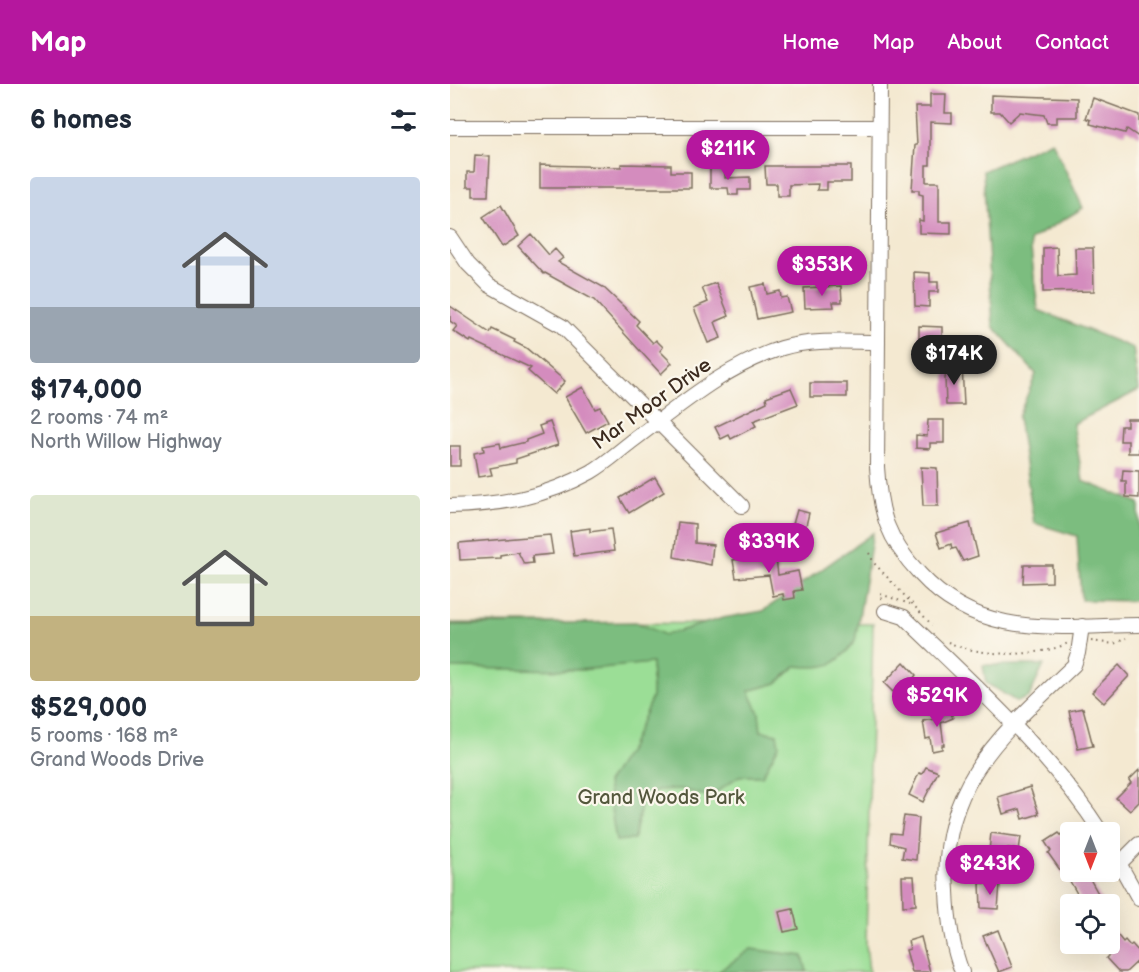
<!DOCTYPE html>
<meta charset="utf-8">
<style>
body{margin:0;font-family:"Balsamiq Sans",sans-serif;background:#f2f2f3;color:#1f2937;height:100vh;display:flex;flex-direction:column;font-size:22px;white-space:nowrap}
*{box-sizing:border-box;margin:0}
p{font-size:20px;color:#747a83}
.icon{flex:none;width:33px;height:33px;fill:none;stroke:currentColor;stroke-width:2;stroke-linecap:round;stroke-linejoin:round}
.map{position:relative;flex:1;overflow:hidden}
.side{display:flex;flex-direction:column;background:#fff;width:450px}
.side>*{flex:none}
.needle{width:39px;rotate:180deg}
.tools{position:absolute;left:610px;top:738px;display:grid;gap:12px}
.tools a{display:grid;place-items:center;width:60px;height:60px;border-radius:6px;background:#fff;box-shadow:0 6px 24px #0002;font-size:30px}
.price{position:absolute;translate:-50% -51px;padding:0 14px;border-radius:21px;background:#b5179e;color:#fff;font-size:20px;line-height:39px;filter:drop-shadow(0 2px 3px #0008)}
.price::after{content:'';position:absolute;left:50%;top:36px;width:18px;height:14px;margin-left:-9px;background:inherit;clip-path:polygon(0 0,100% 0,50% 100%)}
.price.on{background:#222;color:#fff}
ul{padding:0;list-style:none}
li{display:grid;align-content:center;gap:12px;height:318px;padding:0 30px}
li span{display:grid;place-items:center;height:186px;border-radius:6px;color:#555}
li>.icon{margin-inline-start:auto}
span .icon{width:108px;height:108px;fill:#fffc;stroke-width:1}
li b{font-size:26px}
h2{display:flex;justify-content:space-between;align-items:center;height:72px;padding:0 30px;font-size:26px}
header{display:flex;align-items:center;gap:36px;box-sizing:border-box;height:84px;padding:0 30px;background:#b5179e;color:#fff}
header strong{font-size:28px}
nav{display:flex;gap:33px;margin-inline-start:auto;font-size:21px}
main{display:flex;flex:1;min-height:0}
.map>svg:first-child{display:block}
</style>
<header>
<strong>Map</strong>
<nav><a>Home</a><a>Map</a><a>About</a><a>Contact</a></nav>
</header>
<main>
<section class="side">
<h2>6 homes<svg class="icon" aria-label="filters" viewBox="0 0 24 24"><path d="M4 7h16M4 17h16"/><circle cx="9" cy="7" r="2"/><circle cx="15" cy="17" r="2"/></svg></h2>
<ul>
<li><span style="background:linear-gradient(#c9d6e8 70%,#9aa5b1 0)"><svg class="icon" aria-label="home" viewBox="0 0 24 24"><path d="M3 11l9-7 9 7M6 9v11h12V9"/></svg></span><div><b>$174,000</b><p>2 rooms · 74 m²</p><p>North Willow Highway</p></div></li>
<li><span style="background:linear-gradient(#dfe7d0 65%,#c2b280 0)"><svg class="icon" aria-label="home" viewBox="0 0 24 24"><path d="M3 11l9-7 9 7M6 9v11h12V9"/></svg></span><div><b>$529,000</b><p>5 rooms · 168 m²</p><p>Grand Woods Drive</p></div></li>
</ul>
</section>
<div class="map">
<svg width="689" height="888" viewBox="0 0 689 888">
<rect width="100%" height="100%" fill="#fbf7ec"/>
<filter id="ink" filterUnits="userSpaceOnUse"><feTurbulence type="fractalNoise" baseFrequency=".0167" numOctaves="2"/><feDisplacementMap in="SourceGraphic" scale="12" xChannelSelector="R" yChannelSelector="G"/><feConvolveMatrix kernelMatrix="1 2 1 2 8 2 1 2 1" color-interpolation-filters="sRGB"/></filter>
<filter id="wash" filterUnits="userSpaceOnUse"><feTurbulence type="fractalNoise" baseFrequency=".008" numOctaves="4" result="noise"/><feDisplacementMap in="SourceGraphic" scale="24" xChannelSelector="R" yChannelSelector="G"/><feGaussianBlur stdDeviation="1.35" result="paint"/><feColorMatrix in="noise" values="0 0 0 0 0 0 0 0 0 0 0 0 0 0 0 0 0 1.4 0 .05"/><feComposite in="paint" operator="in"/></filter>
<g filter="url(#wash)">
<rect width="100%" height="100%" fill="#f4e9d1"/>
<!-- green -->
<path fill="#9bde96" stroke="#6b845a" stroke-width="1.5" d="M0,539L423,540L416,860L419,888H0Z"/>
<!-- forest -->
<g fill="#7cbd7f" stroke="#5c744e" stroke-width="1.5">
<path d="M602,57L633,124L580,156L588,226L683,264L689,306L623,340L633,397L689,419V517L631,516L627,452L584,439L568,333L586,290L543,242L533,87Z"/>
<path d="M423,449L405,557C386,583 377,585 346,582L327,599L299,607L309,629L311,647L327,650L329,661L312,692H289L260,713L231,705L207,706L191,722L184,755L166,757L157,699L180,664L202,613V579L130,586L0,584V541L186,538L215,551L273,534L313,527Z"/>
<path d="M533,581H594L579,613L567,618L536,599Z"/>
<path d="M301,865L353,872L357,888H268Z"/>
</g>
<g id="blocks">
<!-- building -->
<g fill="#d48cbe">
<path d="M480,10H496L495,29H502V39L480,38V81H476V98H489V138H501V150L469,149V136L473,137V111L469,110V106H462L465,61H467L465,23H480Z"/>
<path d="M541,11L627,14V33H607V39H597L594,31L570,28L559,38L550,28H541Z"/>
<path d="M643,14L689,31V53L677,45L675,49L640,40L641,36L636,34Z"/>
<path d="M25,71L40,72L38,112H23V103H17V88H24Z"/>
<path d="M171,80L221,81V88H241V104H90V81L171,83Z"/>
<path d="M275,82V94L300,93V106H288V111H279L278,104H260V83Z"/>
<path d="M315,82H401V98H377V106H367L368,100L339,101V112H327V100H316Z"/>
<path d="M51,121L69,152L52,163L33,133Z"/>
<path d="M81,150L99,171L105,165L113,174L108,178L153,203L189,237L186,241L203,259L206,256L213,263L210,267L222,279L211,290L144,216L95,189L94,190L68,162Z"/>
<path d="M607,163L608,192L626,191L625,164H643L644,207L593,208V164Z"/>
<path d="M464,188L480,189V198H488V208H479V223L465,222Z"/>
<path d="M266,199L279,232L265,238L271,254L258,259L244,224L258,218L252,204Z"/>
<path d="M315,200L317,210L330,207L331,214L337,213L341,228L307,235L300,203Z"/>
<path d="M391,202L392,218H383L384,223L355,224L354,204Z"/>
<path d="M0,222L40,249L42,245L65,256L64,258L76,264L115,297L104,310L78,287L81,284L21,256L20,258L3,247L7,242L0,237Z"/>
<path d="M469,242L492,243V253H486V269H469Z"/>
<path d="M498,281H512L514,321H496L495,294Z"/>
<rect x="360" y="299" width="37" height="14"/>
<path d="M133,303L145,325L150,323L158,337L136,349L115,313Z"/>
<path d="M341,304L348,320L303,337L306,342L281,355L279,351L271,355L265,343L317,318L316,313Z"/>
<path d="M677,335H689V369H678V357H670L671,342H677Z"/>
<path d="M478,336H494V359H480V365L466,364V351L477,352Z"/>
<path d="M100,338L108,361L66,375V379L40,384L42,391L28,393L24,369L34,367L33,362L50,359L51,364L76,358V356L92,350L89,342Z"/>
<rect x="0" y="362" width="10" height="20"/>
<path d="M471,383L487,384L488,422H473Z"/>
<path d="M673,386L689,387V414L676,413V397H672Z"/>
<path d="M205,393L214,408L179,429L170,414Z"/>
<path d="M347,426L359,429L354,450L341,447Z"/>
<path d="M228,438L245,440V459L263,461L261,481L224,473Z"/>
<path d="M520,439L528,472L513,477L506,464L502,465L501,460L491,464L486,449Z"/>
<path d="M140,444V448L161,445L164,467L124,472L120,447Z"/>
<path d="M100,451L103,470L82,472L83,479L74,480L68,468L50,471V474L10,476L9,459Z"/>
<path d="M325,466L328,491L348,487L352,506L344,507L345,514L334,516L333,510L323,512L319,491L286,494L283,476L311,472L310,468Z"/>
<path d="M574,481H602V498L573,499Z"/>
<path d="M454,578L466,591L463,595L473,605L460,618L446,605L443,608L434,599Z"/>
<path d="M669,581L679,592L654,619L642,608Z"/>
<path d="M498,622L503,634L491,639L494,661H492V665L482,667L480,654L476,655L473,637L487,635L484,628Z"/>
<path d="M633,624L643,662L628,665L619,627Z"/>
<path d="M476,683L488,688L473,718L459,711L469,689L472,690Z"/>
<path d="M689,686V718L680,727L666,714L681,699L679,696Z"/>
<path d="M580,703L589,730L573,735L570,725L553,730L548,713Z"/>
<path d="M454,732L469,734L466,776L452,774L454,763L440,759L441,749L451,750Z"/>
<path d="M541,749L571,753L569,766L558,764L556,778L538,776Z"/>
<path d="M609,749L621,762V788H636L654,820H633L617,792L615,793L598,769L601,767L595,758Z"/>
<path d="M452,792H464L466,821L453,822Z"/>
<path d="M530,799L550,800L548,825L531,824Z"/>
<path d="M343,825L348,845L334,848L329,828Z"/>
<path d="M548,846L562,883L549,888L533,852Z"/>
<path d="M665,848L673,858L675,856L680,862L682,860L689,868V876L676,888H669L656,874L661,869L653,860H660V852Z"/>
<path d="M471,853L480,888H462L456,866L460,865L458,857Z"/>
</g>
</g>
</g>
<g filter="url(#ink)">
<use href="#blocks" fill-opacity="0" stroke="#7c6d5d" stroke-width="1.5"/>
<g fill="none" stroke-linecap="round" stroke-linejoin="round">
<defs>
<g id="minor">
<path d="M430,0L427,383C430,430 437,455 470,490C530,556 608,542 689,541"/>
<path d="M0,43H429"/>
<path d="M0,153L18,180L39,201L112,242L292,422"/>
<path d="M0,422C51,421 96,413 141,388C155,380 168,368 181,358C228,323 275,282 332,264C362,255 397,258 428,258"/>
<path d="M435,527L454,533C524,601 598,666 651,748"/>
<path d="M660,763L689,815"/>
<path d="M670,779L689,760"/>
<path d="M512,888C502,862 498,835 497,807C489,700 553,649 624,581L628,569L632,542"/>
</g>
</defs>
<!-- minor casing -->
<use href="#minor" stroke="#7c6d5d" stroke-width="16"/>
<!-- path -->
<g stroke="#7c6d5d" stroke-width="2" stroke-dasharray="1.5 4.5" stroke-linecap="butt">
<path d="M419,469L424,479L482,541"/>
<path d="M432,515L430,510L460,520"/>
<path d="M641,557L664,560L676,554"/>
<path d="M498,558C528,573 589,574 618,559"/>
</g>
<!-- minor -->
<use href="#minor" stroke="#fff" stroke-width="14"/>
</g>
</g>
<g text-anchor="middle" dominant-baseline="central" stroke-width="4.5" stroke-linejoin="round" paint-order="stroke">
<!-- street labels -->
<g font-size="20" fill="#3b2a1e" stroke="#fbf7ec">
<text transform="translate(202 320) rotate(-36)">Mar Moor Drive</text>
</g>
<!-- park labels -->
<g font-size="20" fill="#53573c" stroke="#fbf7ec">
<text x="211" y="714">Grand Woods Park</text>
</g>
</g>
</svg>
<div class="tools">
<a><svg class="needle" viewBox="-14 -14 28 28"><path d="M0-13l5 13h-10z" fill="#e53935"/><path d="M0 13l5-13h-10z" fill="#747a83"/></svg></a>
<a><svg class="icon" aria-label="locate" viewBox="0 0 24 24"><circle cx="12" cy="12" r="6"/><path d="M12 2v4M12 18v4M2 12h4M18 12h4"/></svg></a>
</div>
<b class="price" style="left:278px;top:97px">$211K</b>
<b class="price" style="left:372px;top:213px">$353K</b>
<b class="price on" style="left:504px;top:302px">$174K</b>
<b class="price" style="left:319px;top:490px">$339K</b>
<b class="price" style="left:487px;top:644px">$529K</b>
<b class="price" style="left:540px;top:812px">$243K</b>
</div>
</main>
